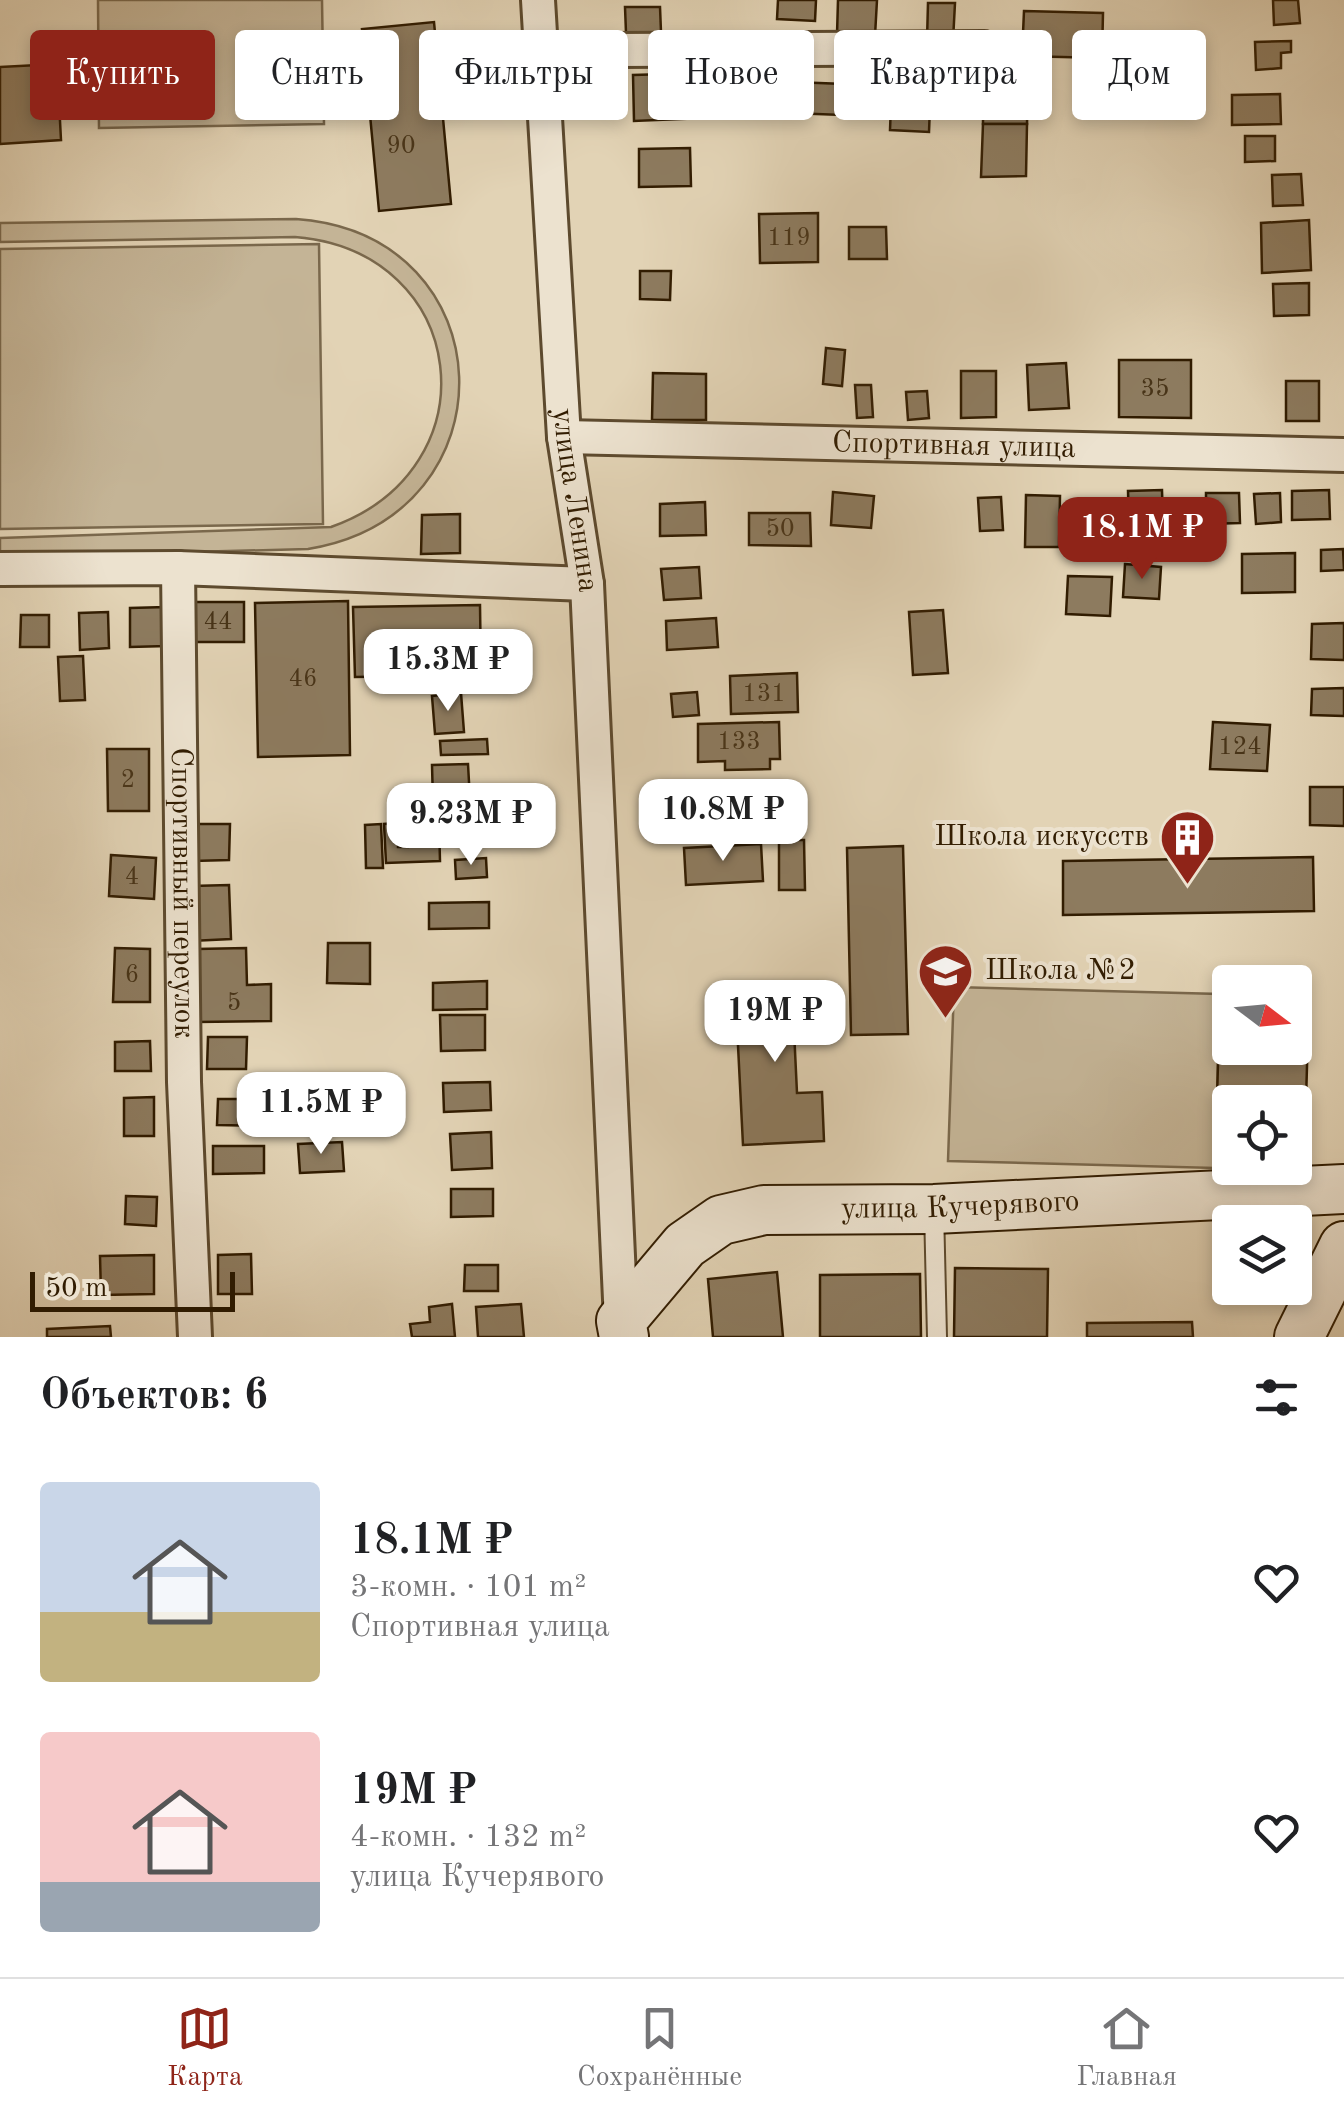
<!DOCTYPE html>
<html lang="ru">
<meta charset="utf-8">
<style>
body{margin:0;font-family:"Old Standard TT",serif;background:#f2f2f2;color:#202124;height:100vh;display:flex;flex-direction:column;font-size:38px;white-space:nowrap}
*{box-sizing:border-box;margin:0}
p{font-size:32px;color:#757577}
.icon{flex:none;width:55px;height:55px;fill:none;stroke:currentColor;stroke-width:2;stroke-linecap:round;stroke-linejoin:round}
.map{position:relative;height:1337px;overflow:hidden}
.side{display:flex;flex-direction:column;background:#fff;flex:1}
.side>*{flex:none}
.hud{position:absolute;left:30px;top:30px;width:1285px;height:90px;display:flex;gap:20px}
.needle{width:65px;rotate:106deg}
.controls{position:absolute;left:1212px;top:965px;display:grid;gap:20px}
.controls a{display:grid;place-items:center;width:100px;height:100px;border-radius:10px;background:#fff;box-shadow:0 5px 15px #0003;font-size:50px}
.scale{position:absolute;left:30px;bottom:25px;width:205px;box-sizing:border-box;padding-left:10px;border:5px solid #311c01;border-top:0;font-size:28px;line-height:35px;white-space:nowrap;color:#311c01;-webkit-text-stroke:8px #ece2cf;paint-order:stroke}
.price{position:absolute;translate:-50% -85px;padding:0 22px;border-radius:20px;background:#fff;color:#222;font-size:32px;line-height:65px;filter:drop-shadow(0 2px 5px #0008)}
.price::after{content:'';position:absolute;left:50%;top:60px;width:30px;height:22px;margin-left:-15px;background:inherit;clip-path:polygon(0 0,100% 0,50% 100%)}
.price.current{background:#8f2418;color:#fff}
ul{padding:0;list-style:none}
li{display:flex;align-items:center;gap:30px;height:250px;padding:0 40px}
li span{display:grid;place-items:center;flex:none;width:280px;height:200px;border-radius:10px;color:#555}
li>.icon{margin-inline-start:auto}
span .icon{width:120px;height:120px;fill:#fffc;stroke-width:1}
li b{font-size:42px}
h2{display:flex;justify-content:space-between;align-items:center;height:120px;padding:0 40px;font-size:42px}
.pill{padding:0 35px;border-radius:10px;background:#fff;box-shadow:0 5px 15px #0003;font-size:35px;line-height:90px}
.pill.current{background:#8f2418;color:#fff}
.dock{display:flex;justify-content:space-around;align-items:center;height:140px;border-top:2px solid #e0e0e0;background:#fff;font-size:28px;color:#757577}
.dock a{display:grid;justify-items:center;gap:5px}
.dock .current{color:#8f2418}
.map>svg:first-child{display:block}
</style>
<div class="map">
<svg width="1344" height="1337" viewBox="0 0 1344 1337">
<rect width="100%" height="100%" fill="#e2d3b5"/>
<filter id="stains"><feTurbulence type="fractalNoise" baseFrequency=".002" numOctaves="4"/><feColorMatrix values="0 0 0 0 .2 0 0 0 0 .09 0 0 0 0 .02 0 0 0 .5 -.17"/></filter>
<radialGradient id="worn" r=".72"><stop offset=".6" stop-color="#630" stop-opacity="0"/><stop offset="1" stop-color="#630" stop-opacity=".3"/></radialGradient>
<!-- green -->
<g fill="#c4b496" stroke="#7a684c" stroke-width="2.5">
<path d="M98,0H322L324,124L99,128Z"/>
<path d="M296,219C507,234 516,515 308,549L0,557V538L331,527C495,469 470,251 295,237L0,242V223Z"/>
<path d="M319,244L323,524L0,529V249Z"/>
<path d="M954,987L1220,994L1215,1168L948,1161Z"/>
</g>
<!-- building -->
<g fill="#8d7b5f" stroke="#311c01" stroke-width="2.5" fill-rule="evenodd">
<path d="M778,0H816L815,21L777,19Z"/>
<path d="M838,0H877L875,36L837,35Z"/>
<path d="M1273,0H1298L1300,23L1274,25Z"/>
<path d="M928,3H955L953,41L927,40Z"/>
<path d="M625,7H660L661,32L626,33Z"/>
<path d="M1024,11L1103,13L1102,58L1022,56Z"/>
<path d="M434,22L451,204L379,211L362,29Z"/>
<path d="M1291,41V52L1281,53V68L1256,70L1255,42Z"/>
<path d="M57,64L61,140L0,144V67Z"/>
<path d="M703,73L704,118L634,121L633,75Z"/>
<path d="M983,80H1028L1027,124H983Z"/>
<path d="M793,82L844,84L842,115L791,113Z"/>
<path d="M1280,94L1281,124L1232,125V95Z"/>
<path d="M891,104L930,106L929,132L890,130Z"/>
<path d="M983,124H1027L1026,176L981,177Z"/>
<path d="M1245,136H1275V161L1245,162Z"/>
<path d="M690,148L691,186L639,187V149Z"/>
<path d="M1301,174L1303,205L1273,206L1272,175Z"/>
<path d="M818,213V262L760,263L759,214Z"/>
<path d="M1309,220L1311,270L1262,273L1261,223Z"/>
<path d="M849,227H886L887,259H849Z"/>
<path d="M640,271H671L670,300L640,299Z"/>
<path d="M1309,283V315L1274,316L1273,284Z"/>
<path d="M826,348L845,350L842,386L823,384Z"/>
<path d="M1119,360H1191V418L1119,417Z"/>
<path d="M1066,363L1069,408L1029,410L1027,365Z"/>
<path d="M961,371H996V417L961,418Z"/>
<path d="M653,373L706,374V420H652Z"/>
<rect x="1286" y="381" width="33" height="40"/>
<path d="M855,385H871L873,417L857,418Z"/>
<path d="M927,391L929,418L908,420L906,392Z"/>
<path d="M1162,490L1163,524L1129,525L1128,491Z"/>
<path d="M1329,490L1330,519L1292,520V491Z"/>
<path d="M833,492L874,496L871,528L831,525Z"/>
<path d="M1206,493H1239L1240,523L1206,524Z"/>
<path d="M1280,493L1281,522L1256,524L1254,494Z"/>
<path d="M1026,495L1060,496L1059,547H1025Z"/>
<path d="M1001,497L1003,530L980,531L978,498Z"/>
<path d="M705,502L706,535L660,536V504Z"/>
<path d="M749,513H810L811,546L749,545Z"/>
<path d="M460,514V553L421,554L422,515Z"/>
<path d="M1343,549L1344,570L1321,571V550Z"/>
<path d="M1295,553V592L1242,593V554Z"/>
<path d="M1125,564L1161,567L1159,599L1123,597Z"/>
<path d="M699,567L701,598L664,600L661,569Z"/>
<path d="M1068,576L1112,577L1110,616L1066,614Z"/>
<path d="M348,601L350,755L258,757L255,603Z"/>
<path d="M191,602H244V642H192Z"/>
<path d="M480,605L481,675L355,677L353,607Z"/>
<path d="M166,607L167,646L130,647V608Z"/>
<path d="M943,610L948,673L913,675L909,612Z"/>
<path d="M108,612L109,648L80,650L79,613Z"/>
<path d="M21,615H49V647H20Z"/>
<path d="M716,618L718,647L667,650L666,621Z"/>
<path d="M1344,623V660L1311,659L1312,624Z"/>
<path d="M83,656L85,700L60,701L58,657Z"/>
<path d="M797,673L798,712L731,714L730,676Z"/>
<path d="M1344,688V716L1311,715L1312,689Z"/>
<path d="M697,692L699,715L673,717L671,694Z"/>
<path d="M461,693L464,732L435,734L432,696Z"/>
<path d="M779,722L780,759H770V769L725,770V761L698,762V724Z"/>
<path d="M1213,722L1270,725L1267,771L1210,769Z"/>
<path d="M487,739L488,754L441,755L440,741Z"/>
<path d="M107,749H149V811H108Z"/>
<path d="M468,764L470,800L433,802L432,765Z"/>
<path d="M735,783L738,822L677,826L674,787Z"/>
<path d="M1310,787H1344V826L1310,825Z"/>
<path d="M397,823L398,847H408L407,825L439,823L440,861L386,863L384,824Z"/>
<path d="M194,824H230L229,860L193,861Z"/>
<path d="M381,824L383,868H366L365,825Z"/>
<path d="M779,840H804L805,890H779Z"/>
<path d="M761,844L763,881L686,885L684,848Z"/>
<path d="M903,846L908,1034L851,1035L847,848Z"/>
<path d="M111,855L156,858L154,899L109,896Z"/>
<path d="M1313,857L1314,911L1063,915V861Z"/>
<path d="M486,858L487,877L456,879L455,860Z"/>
<path d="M229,885L231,939L191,941L192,886Z"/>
<path d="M489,902V928L429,929V903Z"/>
<path d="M328,943H370V984L327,983Z"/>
<path d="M115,948L150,949V1002H113Z"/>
<path d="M246,948L247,985L271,984V1021L197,1022V949Z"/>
<path d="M487,981V1009L433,1010V983Z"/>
<path d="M813,982L815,1029L794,1030L797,1093L822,1092L824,1141L743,1145L735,986Z"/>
<path d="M1220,994H1230V1048H1295V996L1309,997L1304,1170L1215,1168ZM1230,1102H1295V1168H1230Z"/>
<path d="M440,1015H485V1050L441,1051Z"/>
<path d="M208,1037H247L246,1069H207Z"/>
<path d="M150,1041L151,1071H115V1042Z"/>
<path d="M490,1082L491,1110L444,1112L443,1083Z"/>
<path d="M154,1097V1136H124V1098Z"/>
<path d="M218,1099H264V1126L217,1125Z"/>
<path d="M491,1132L492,1168L452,1170L450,1134Z"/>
<path d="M342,1142L344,1171L300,1173L298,1144Z"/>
<path d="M213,1146H264V1173L213,1174Z"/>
<path d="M451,1189H493V1216L451,1217Z"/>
<path d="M126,1196L157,1197L156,1226L125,1224Z"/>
<path d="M251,1254L252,1294H218V1255Z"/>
<path d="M154,1255V1294L101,1295L100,1256Z"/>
<path d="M465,1265H498V1291H464Z"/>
<path d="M955,1268L1048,1269L1047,1337H954Z"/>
<path d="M777,1272L783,1337H713L708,1279Z"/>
<path d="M920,1274L921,1337H820V1275Z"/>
<path d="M452,1304L455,1337H412L410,1324L430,1322L429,1307Z"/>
<path d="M521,1304L524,1337H478L476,1307Z"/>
<path d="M1192,1322L1193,1337H1087V1323Z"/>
<path d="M110,1326L111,1337H47V1329Z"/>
</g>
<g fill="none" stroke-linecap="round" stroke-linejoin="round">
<defs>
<path id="lane" d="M934,1209L937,1337"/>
<g id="street">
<path id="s1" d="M538,0L564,437L587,584L621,1321"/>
<path d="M543,84L618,50L984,48"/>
<path id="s2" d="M564,437L1344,455"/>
<path id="s3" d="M178,568L184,1082L195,1337"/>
<path d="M0,569L178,568L587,584"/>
</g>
<g id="secondary">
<path id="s4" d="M624,1337L621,1321L685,1245L721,1220L764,1210L934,1209L1344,1189"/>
<path d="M1299,1337L1344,1246"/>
</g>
</defs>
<!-- lane casing -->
<use href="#lane" stroke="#5d4a2e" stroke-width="22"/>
<!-- street casing -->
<use href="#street" stroke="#5d4a2e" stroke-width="38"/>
<!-- secondary casing -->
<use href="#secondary" stroke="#311c01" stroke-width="52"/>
<!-- lane -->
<use href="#lane" stroke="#ece2cf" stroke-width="18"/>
<!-- street -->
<use href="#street" stroke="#ece2cf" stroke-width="32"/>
<!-- secondary -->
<use href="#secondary" stroke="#ece2cf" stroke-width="48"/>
</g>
<!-- icons -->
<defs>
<symbol id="building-pin" viewBox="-11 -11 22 30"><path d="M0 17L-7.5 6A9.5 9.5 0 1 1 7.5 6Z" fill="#8f2418" stroke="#ece2cf"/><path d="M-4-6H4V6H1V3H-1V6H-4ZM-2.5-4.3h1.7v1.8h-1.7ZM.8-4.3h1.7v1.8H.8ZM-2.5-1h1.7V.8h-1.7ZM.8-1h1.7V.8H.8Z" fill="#fff"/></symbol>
<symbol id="school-pin" viewBox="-11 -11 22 30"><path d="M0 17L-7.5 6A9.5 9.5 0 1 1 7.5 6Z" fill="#8f2418" stroke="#ece2cf"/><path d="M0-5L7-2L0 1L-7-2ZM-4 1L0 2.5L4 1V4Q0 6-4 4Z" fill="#fff"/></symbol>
</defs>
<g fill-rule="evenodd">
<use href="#building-pin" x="1156" y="806" width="63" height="86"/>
<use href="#school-pin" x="914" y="940" width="63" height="86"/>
</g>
<g text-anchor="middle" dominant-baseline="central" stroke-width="8" stroke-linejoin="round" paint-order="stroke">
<!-- number labels -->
<g font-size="25" fill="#483418">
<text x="401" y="146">90</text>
<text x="789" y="238">119</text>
<text x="1155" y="389">35</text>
<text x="780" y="529">50</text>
<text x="218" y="622">44</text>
<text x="303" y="679">46</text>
<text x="764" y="694">131</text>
<text x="739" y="742">133</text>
<text x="1240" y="747">124</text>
<text x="128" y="780">2</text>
<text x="132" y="877">4</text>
<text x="132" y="975">6</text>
<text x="234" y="1003">5</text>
</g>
<!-- street labels -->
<g font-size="30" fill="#311c01" stroke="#ece2cf">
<text stroke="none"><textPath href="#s2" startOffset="390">Спортивная улица</textPath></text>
<text stroke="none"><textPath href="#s1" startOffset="502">улица Ленина</textPath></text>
<text stroke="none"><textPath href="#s3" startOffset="325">Спортивный переулок</textPath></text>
<text stroke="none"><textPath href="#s4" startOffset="400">улица Кучерявого</textPath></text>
</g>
<!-- poi labels -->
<g font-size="30" fill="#311c01" stroke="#ece2cf" text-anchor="end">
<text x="1149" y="837">Школа искусств</text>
<text x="985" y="971" text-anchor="start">Школа №2</text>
</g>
</g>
<rect width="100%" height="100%" filter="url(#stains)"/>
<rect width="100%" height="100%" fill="url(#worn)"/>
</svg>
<div class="controls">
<a><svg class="needle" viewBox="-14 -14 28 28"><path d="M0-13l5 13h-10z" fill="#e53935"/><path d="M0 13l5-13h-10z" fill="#757577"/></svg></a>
<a><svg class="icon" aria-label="locate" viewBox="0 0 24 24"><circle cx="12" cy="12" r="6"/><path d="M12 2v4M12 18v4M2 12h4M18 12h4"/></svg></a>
<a><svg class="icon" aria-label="layers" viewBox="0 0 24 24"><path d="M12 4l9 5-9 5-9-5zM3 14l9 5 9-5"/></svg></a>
</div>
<div class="scale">50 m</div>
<b class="price current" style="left:1142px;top:582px">18.1M ₽</b>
<b class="price" style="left:448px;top:714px">15.3M ₽</b>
<b class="price" style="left:723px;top:864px">10.8M ₽</b>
<b class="price" style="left:471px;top:868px">9.23M ₽</b>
<b class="price" style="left:775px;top:1065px">19M ₽</b>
<b class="price" style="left:321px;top:1157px">11.5M ₽</b>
<div class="hud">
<a class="pill current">Купить</a>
<a class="pill">Снять</a>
<a class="pill">Фильтры</a>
<a class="pill">Новое</a>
<a class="pill">Квартира</a>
<a class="pill">Дом</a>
</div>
</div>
<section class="side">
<h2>Объектов: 6<svg class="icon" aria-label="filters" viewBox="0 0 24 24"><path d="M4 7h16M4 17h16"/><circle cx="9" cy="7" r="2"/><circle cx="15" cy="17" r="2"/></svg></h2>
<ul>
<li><span style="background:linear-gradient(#c9d6e8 65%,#c2b280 0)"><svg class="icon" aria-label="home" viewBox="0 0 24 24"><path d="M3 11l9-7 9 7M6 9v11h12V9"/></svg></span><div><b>18.1M ₽</b><p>3-комн. · 101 m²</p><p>Спортивная улица</p></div><svg class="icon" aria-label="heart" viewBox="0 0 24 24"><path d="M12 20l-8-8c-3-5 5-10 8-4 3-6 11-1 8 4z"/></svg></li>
<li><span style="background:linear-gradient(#f6c9c9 75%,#9aa5b1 0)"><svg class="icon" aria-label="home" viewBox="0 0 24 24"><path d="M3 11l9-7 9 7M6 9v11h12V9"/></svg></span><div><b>19M ₽</b><p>4-комн. · 132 m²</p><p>улица Кучерявого</p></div><svg class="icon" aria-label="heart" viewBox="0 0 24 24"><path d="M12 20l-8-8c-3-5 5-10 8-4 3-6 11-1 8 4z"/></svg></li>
</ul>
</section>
<nav class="dock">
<a class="current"><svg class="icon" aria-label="map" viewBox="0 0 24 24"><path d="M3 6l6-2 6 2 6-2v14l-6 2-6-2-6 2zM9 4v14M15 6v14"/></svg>Карта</a>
<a><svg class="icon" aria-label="saved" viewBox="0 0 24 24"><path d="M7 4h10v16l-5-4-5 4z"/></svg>Сохранённые</a>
<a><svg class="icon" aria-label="home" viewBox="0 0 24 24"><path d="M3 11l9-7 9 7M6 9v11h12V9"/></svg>Главная</a>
</nav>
